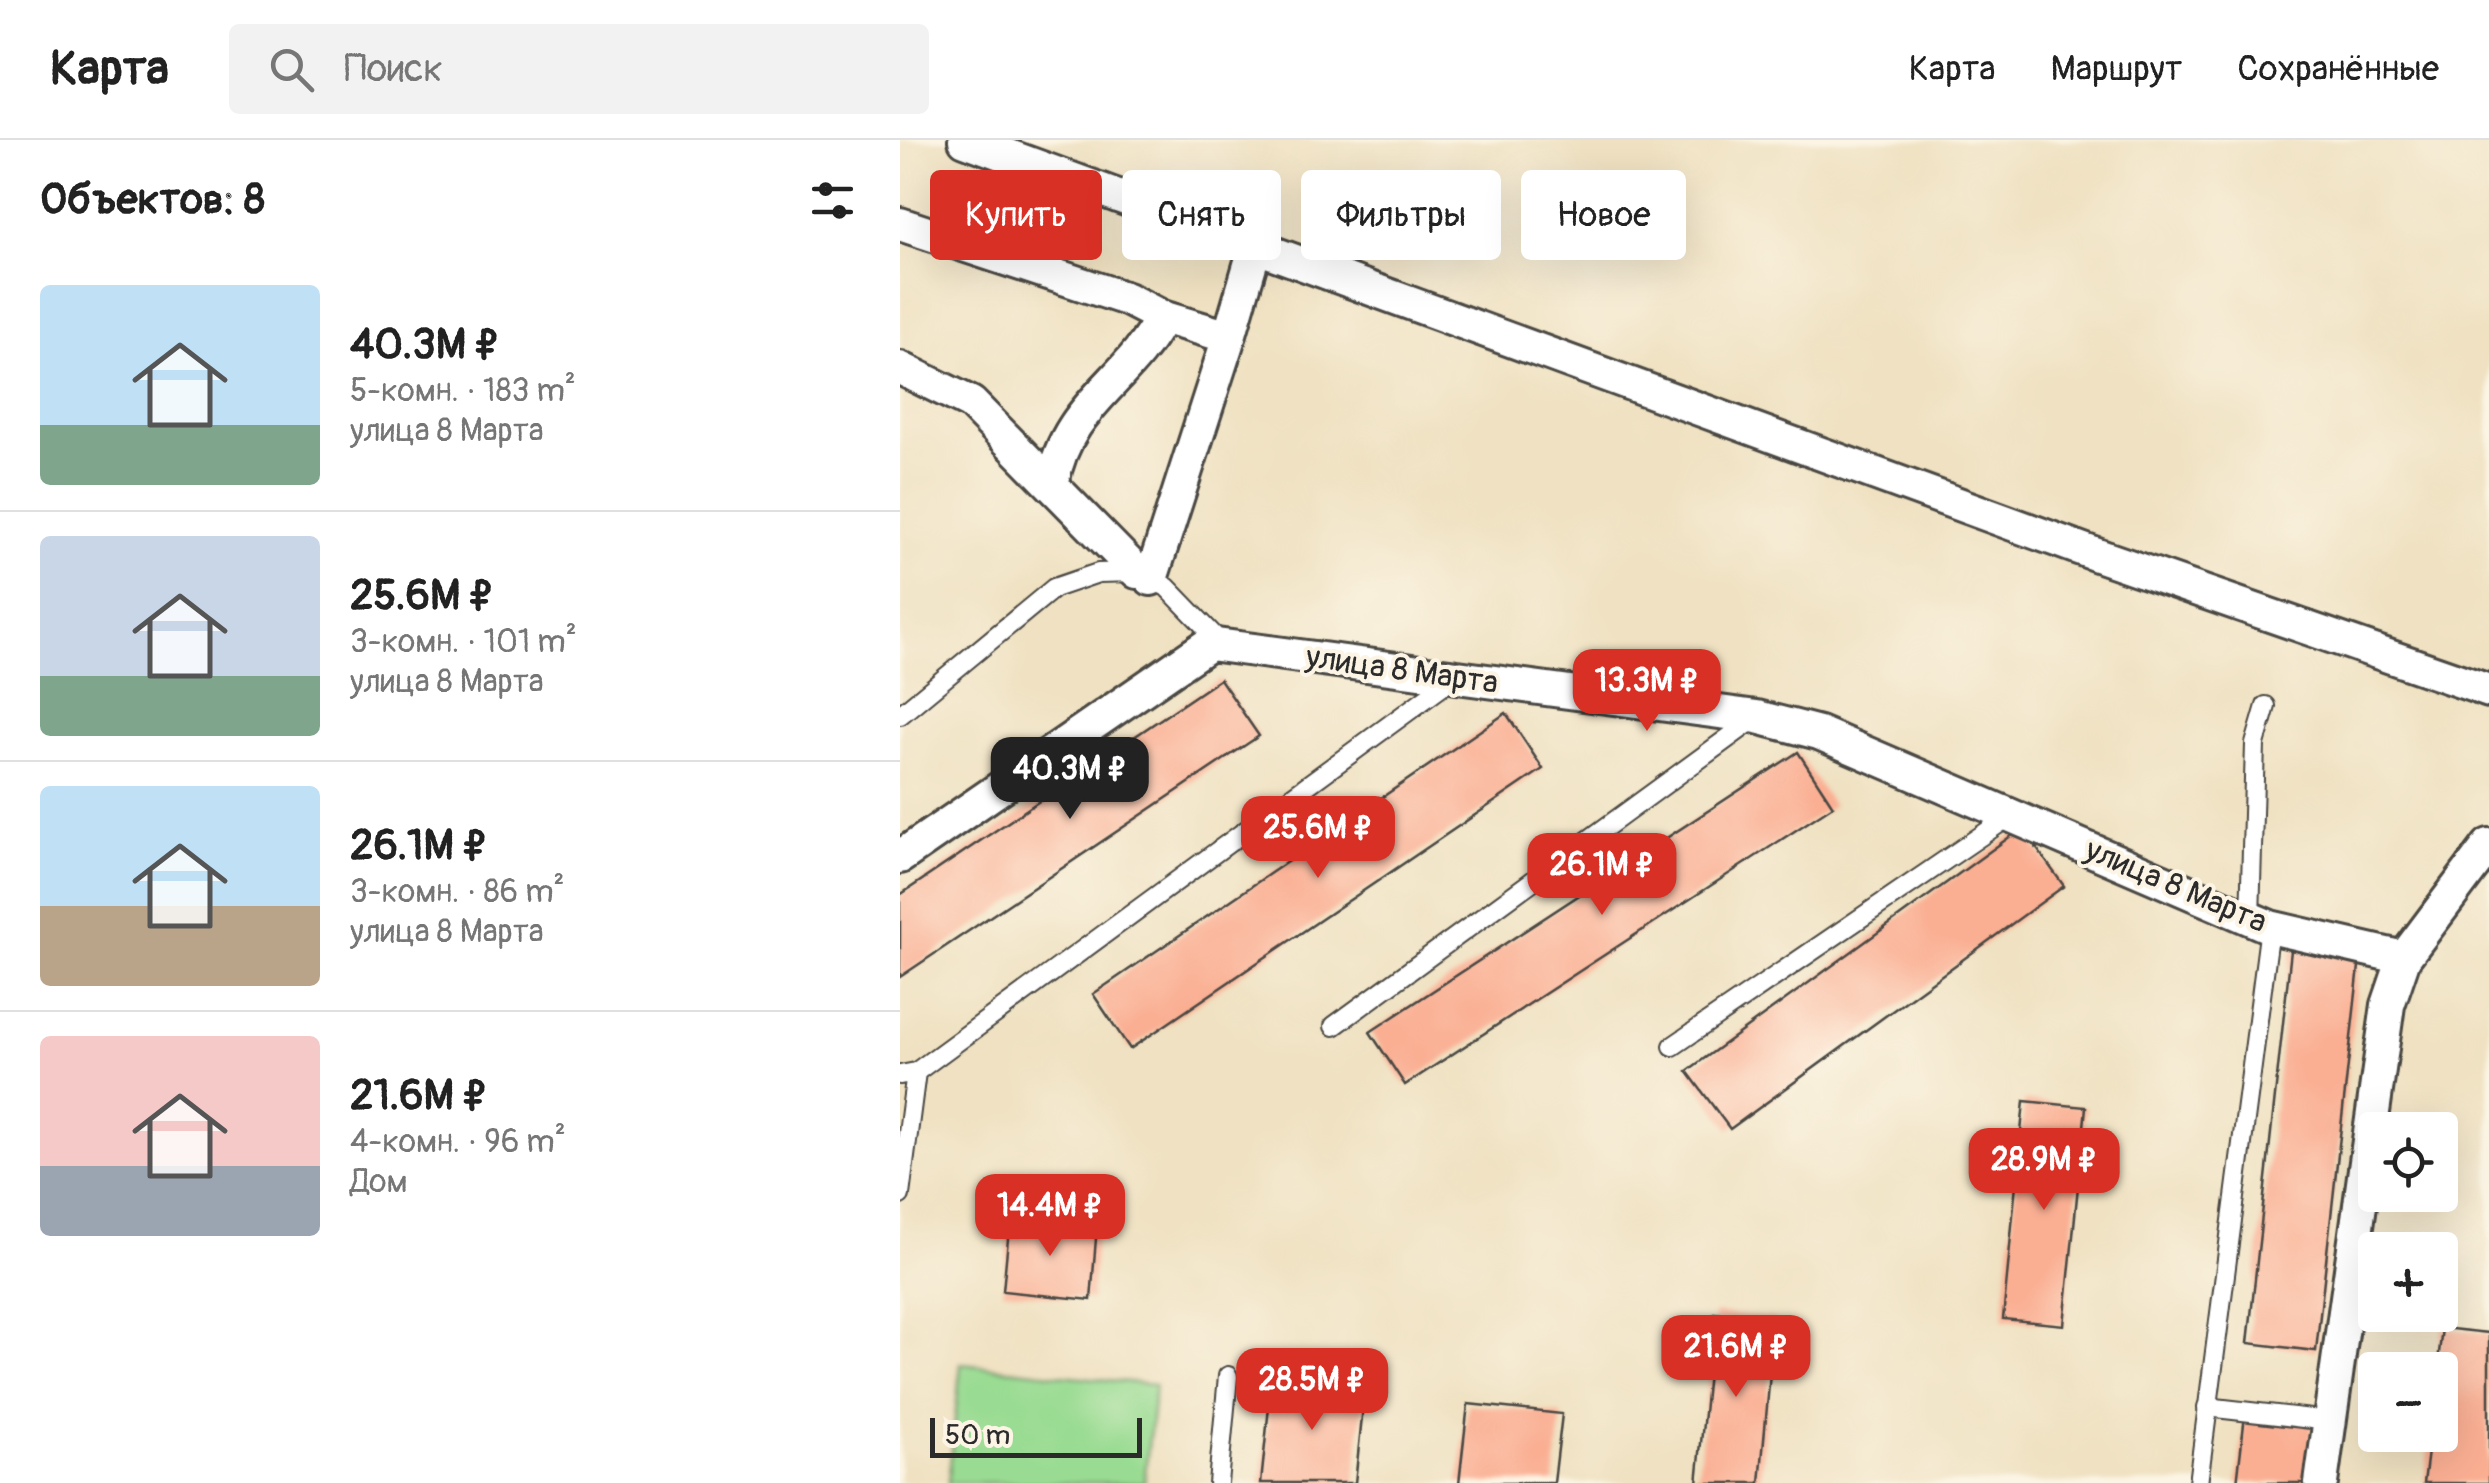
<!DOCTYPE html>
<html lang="ru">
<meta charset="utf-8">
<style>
body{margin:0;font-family:Pangolin,sans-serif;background:#f2f2f2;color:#222;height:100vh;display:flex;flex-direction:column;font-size:38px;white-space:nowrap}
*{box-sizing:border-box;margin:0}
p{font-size:32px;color:#767676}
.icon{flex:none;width:55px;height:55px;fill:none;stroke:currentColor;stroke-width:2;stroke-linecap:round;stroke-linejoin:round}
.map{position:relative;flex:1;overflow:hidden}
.drawer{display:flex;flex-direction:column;background:#fff;width:900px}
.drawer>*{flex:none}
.top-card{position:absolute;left:30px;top:30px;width:950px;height:90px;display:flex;gap:20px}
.buttons{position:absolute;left:1458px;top:972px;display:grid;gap:20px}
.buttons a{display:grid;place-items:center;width:100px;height:100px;border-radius:10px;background:#fff;box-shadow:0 10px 40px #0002;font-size:50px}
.scale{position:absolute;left:30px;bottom:25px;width:212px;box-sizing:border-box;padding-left:10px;border:5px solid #2b2b2b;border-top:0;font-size:28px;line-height:35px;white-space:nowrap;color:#2b2b2b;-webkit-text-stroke:8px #fcf5e5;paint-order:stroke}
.price{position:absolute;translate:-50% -85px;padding:0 22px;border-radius:20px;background:#d93025;color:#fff;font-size:32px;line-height:65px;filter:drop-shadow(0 2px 5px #0008)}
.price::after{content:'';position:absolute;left:50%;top:60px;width:30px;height:22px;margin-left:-15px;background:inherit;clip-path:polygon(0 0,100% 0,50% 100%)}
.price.on{background:#222;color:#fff}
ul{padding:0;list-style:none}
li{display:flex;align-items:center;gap:30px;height:250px;padding:0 40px}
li+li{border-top:2px solid #e0e0e0}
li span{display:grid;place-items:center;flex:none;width:280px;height:200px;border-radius:10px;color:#555}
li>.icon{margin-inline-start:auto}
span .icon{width:120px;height:120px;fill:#fffc;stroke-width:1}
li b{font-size:42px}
h2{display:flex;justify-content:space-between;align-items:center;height:120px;padding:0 40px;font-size:42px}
.pill{padding:0 35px;border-radius:10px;background:#fff;box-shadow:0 10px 40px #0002;font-size:35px;line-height:90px}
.pill.on{background:#d93025;color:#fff}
header{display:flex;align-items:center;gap:60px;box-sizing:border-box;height:140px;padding:0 50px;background:#fff;border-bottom:2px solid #e0e0e0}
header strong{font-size:48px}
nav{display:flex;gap:55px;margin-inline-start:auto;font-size:35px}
.search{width:700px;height:90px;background:#f2f2f2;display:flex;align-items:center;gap:25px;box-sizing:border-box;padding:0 35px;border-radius:10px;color:#767676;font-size:38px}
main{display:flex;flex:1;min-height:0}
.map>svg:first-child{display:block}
</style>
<header>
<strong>Карта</strong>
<div class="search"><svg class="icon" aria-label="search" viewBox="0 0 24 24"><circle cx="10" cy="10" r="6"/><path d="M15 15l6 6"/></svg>Поиск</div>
<nav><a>Карта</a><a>Маршрут</a><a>Сохранённые</a></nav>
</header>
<main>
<section class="drawer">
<h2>Объектов: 8<svg class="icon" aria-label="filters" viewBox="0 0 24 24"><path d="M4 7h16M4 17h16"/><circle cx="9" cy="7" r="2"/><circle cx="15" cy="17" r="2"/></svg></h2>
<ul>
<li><span style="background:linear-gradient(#bfe0f5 70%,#7fa58c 0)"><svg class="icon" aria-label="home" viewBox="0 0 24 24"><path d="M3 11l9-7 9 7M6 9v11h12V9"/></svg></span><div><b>40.3M ₽</b><p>5-комн. · 183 m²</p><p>улица 8 Марта</p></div></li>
<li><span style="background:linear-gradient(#c9d6e8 70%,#7fa58c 0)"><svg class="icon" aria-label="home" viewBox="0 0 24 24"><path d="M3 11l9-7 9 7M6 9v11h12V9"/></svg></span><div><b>25.6M ₽</b><p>3-комн. · 101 m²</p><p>улица 8 Марта</p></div></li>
<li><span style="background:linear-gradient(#bfe0f5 60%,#b9a48a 0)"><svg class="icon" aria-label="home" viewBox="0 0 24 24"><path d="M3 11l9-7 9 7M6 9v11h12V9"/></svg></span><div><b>26.1M ₽</b><p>3-комн. · 86 m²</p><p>улица 8 Марта</p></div></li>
<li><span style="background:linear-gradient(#f6c9c9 65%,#9aa5b1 0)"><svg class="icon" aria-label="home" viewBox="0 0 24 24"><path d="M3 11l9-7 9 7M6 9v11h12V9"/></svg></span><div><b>21.6M ₽</b><p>4-комн. · 96 m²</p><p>Дом</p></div></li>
</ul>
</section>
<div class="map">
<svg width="1589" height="1343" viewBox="0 0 1589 1343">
<rect width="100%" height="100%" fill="#fcf5e5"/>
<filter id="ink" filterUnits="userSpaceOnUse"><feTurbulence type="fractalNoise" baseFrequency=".01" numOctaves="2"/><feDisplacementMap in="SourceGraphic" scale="20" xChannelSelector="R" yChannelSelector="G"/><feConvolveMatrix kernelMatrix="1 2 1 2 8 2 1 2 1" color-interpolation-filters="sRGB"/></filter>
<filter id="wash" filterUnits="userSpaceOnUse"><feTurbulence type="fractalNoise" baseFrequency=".0048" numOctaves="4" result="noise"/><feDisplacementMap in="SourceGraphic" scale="40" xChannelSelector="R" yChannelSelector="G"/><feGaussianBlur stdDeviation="2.25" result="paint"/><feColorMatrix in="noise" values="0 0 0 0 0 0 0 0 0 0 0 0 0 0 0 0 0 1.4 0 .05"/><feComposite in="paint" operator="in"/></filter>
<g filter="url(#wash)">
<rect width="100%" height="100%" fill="#efe1c1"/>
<!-- green -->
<path fill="#99db92" stroke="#62835e" stroke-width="2.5" d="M61,1224L255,1245L244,1343H48Z"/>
<g id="blocks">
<!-- building -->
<g fill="#faaf93">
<path d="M320,539L359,596L0,837V755Z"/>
<path d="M606,573L643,629L230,909L193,854Z"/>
<path d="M898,612L933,666L505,945L470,892Z"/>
<path d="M1122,688L1164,746L830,989L787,931Z"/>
<path d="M1391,810L1460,817L1416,1211L1348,1203Z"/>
<path d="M1124,961L1186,967L1164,1185L1103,1179Z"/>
<path d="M110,1078L197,1086L191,1160L103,1151Z"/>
<path d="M814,1173L875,1179L860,1343H797Z"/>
<path d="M1542,1188L1589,1193V1343H1524L1530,1295H1540L1537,1230Z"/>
<path d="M372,1238L465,1248L455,1343H361Z"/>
<path d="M568,1264L662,1274L654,1343H559Z"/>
<path d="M1345,1275L1413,1282L1407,1343H1337Z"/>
</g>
</g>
</g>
<g filter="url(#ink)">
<use href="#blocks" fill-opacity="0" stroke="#484642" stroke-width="2.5"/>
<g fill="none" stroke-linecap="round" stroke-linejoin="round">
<defs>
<g id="service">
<path d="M0,575L154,448L198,433L237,432L267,447L323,505"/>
<path d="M1350,779L1355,604L1366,566"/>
<path d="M434,886L857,577"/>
<path d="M773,906L1110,676"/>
<path d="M16,932L555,537"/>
<path d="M0,935L16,932L0,1055"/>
<path d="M1307,1267L1429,1281"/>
<path d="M318,1343L328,1236"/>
<path d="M1298,1343L1370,787"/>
</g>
<g id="minor">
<path d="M65,0L1200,416L1589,551"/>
<path d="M0,84L227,159L262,177C228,243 166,264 152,344"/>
<path d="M329,197L355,108"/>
<path d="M0,228L71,263L237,432"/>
<path d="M251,439L329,197L262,177"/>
<path d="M0,717L309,504L857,577L919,593L1370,787L1504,818"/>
<path d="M1421,1343L1488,865L1504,818L1589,705"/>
</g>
</defs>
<!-- service casing -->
<use href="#service" stroke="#484642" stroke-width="22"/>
<!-- minor casing -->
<use href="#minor" stroke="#484642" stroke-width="38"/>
<!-- service -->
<use href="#service" stroke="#fff" stroke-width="18"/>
<!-- minor -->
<use href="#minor" stroke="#fff" stroke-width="32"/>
</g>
</g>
<g text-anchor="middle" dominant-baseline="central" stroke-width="8" stroke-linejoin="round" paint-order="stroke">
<!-- street labels -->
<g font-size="32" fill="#2b2b2b" stroke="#fcf5e5">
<text transform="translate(502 530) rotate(8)">улица 8 Марта</text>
<text transform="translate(1276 746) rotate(23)">улица 8 Марта</text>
</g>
</g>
</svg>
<div class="buttons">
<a><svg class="icon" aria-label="locate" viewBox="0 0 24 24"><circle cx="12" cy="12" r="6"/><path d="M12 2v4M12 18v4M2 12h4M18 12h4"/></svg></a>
<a>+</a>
<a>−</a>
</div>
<div class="scale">50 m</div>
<b class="price" style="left:747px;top:594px">13.3M ₽</b>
<b class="price on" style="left:170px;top:682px">40.3M ₽</b>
<b class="price" style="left:418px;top:741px">25.6M ₽</b>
<b class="price" style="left:702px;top:778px">26.1M ₽</b>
<b class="price" style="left:1144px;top:1073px">28.9M ₽</b>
<b class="price" style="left:150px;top:1119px">14.4M ₽</b>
<b class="price" style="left:836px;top:1260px">21.6M ₽</b>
<b class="price" style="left:412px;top:1293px">28.5M ₽</b>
<div class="top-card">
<a class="pill on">Купить</a>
<a class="pill">Снять</a>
<a class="pill">Фильтры</a>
<a class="pill">Новое</a>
</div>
</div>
</main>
